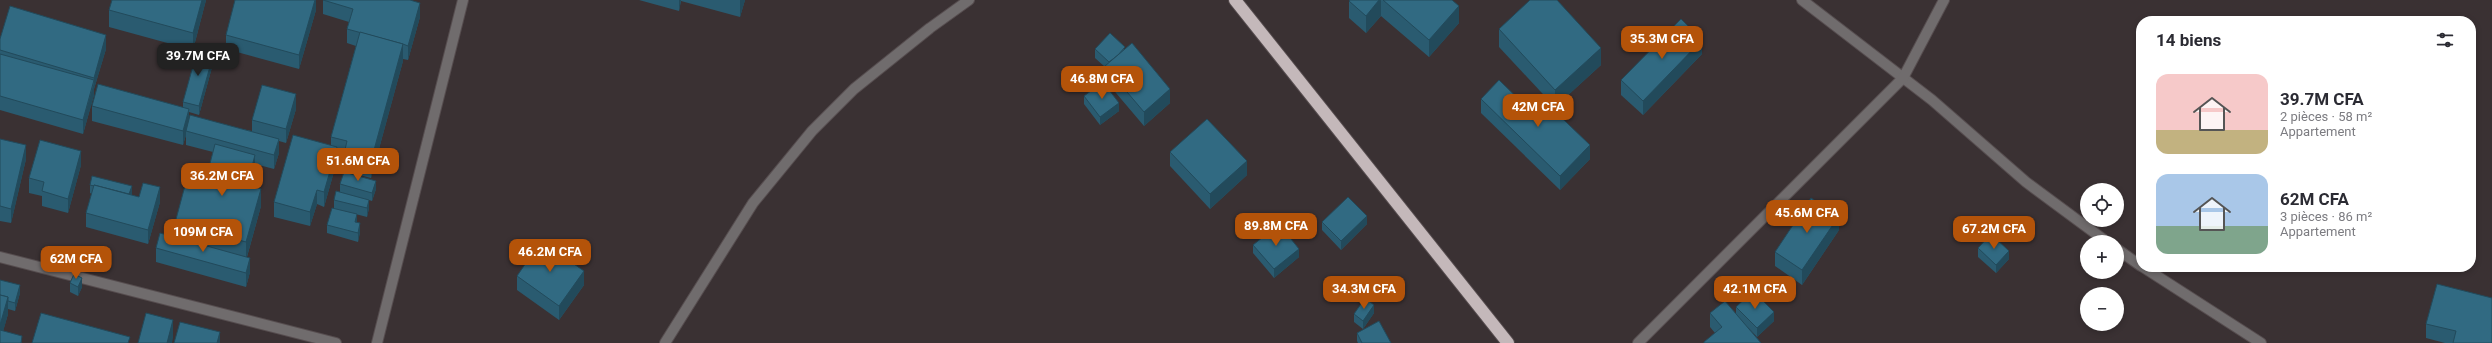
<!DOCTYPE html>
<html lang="fr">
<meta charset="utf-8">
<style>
body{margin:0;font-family:Roboto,sans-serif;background:#f2f2f3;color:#2b2b33;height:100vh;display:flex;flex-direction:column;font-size:15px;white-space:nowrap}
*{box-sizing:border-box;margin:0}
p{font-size:13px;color:#7c7c81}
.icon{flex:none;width:22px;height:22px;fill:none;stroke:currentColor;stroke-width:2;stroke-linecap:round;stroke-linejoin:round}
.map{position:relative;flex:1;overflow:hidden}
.side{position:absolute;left:2136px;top:16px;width:340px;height:256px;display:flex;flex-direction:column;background:#fff;border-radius:16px;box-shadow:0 2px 6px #0003}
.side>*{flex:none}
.tools{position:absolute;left:2080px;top:183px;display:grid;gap:8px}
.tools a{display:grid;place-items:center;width:44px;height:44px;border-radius:50%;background:#fff;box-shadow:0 2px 6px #0003;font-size:20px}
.price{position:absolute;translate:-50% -34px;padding:0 9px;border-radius:8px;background:#b45309;color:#fff;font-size:13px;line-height:26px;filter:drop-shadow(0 1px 2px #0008)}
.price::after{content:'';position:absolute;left:50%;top:24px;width:12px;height:9px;margin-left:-6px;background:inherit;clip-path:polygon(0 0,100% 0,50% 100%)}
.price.active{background:#222;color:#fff}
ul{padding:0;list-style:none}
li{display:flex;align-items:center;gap:12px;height:100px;padding:0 20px}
li span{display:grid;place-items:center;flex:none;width:112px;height:80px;border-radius:12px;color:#555}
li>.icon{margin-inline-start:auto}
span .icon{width:48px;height:48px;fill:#fffc;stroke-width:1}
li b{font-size:17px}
h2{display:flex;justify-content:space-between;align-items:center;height:48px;padding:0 20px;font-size:17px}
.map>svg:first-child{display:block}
</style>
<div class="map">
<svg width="2492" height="343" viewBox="0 0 2492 343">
<rect width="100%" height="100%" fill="#3a3133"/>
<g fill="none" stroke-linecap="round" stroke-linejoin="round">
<defs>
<g id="street">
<path d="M1802,0L1932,100L2026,182L2107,242"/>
<path d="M2117,249L2141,266"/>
<path d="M0,257L336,343"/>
<path d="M2143,267L2261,343"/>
<path d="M377,343L463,0"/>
<path d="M665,343L753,203L812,131L854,89L930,28L969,0"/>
<path d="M1638,343L1903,78L1944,0"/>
</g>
<path id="highway" d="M1235,0L1508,343"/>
</defs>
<!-- street casing -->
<use href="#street" stroke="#564d4f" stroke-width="12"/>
<!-- highway casing -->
<use href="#highway" stroke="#564d4f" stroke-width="14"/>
<!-- street -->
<use href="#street" stroke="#706c6d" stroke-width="10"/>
<!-- highway -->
<use href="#highway" stroke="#c4b8ba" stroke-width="12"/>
</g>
<!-- wall -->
<g fill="#2a5b70">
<path d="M206,0L193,50L109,27V10Z"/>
<path d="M315,0H316V10L299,69L226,49V35Z"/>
<path d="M323,0L420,17L408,60L403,59V61L371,178L344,171V158L337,156V161L324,207L317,204L310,226L274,217V202L331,145V137L356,46L347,43V29L349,22L323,14Z"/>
<path d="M639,0H745L740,17L681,1L679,11Z"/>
<path d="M1350,0H1452L1459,23L1429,57L1381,16L1366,33L1349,18V1Z"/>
<path d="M1499,29L1601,65L1555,107L1499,47Z"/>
<path d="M106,49L94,89V95L83,134L0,110V50Z"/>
<path d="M1095,49H1125L1170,103L1144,126L1105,80V67L1095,58Z"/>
<path d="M1702,54L1643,115L1621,95V80Z"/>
<path d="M214,60L199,115L189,112V119L252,131V120L296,109L286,143L279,141V153L274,169L255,164V172L251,186L261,206L247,257L250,272L246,287L156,262V248L175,237V223L204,187L213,152L186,145V135L183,145L92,121V106L183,108V102Z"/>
<path d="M1084,96L1119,111L1100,125L1084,104Z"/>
<path d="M1481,99L1532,112L1590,159L1560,190L1481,113Z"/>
<path d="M0,139L26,159L11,223L0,221Z"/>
<path d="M1170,152L1247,175L1210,209L1170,166Z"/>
<path d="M81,165L68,213L42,206V196L29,193V178Z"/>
<path d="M340,184L376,189L372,201L369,200V208L367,217L340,210L357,223L360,232L358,242L327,233V225L334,208V200L340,192Z"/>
<path d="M90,185L160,202L148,244L86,227V213L92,194L90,193Z"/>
<path d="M1322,222L1367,224L1341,250L1322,230Z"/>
<path d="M1839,230L1802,285L1775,266V252Z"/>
<path d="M1253,245L1299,257L1274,278L1253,253Z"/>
<path d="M1978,248L2009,259L1996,273L1978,257Z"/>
<path d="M517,276L584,285L559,320L517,290Z"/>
<path d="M0,280L20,293L15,311L8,309V314L3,331L22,343H0Z"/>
<path d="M70,283L82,287L78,296L70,292Z"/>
<path d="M2492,298V343H2445L2426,338V324Z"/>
<path d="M1736,307L1774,321L1757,337L1748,327L1761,343H1704V342L1715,333L1710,327V313H1736Z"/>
<path d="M1374,313L1363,329L1354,322V314Z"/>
<path d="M1357,333L1391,343H1358L1357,341Z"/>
</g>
<!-- shaded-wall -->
<g fill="#224a5b">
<path d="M202,0H206L193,50V33Z"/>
<path d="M315,0H316V10L299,69V55Z"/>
<path d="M679,0H681L679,11Z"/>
<path d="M740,0H745L740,17Z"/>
<path d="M1379,0H1381V16L1366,33V16Z"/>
<path d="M420,3V17L408,60V46Z"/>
<path d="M1459,6V23L1429,57V40Z"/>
<path d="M106,35V49L94,89V95L83,134V120L94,83V78Z"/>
<path d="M1702,40V54L1643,115V101Z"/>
<path d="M403,44V61L371,178V161Z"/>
<path d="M1601,48V65L1555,107V90Z"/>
<path d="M214,52V60L199,115V106Z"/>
<path d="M1170,89V103L1144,126V112Z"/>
<path d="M296,94V109L286,143V129Z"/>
<path d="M1119,103V111L1100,125V117Z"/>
<path d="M189,109V123L186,131V135L183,145V131Z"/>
<path d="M279,139V153L274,169V155Z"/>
<path d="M26,145V159L11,223V209Z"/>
<path d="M1590,145V159L1560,190V176Z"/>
<path d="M337,147V161L324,207V192Z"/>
<path d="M81,151V165L68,213V199Z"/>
<path d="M255,155V172L247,202V185Z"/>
<path d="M1247,161V175L1210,209V194Z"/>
<path d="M376,181V189L372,201V193Z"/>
<path d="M132,186V195L129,204V195Z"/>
<path d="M160,187V202L148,244V230Z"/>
<path d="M261,189V206L246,260V242Z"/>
<path d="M317,190V204L310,226V212Z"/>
<path d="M369,200V208L367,217V208Z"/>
<path d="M357,214V223L355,222Z"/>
<path d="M1367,216V224L1341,250V241Z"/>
<path d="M1839,216V230L1802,285V270Z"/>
<path d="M360,223V232L358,242V233Z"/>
<path d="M1299,249V257L1274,278V269Z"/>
<path d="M2009,251V259L1996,273V265Z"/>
<path d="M250,258V272L246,287V273Z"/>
<path d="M584,271V285L559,320V306Z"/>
<path d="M82,278V287L78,296V287Z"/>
<path d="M20,285V293L15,311V303Z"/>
<path d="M8,297V314L0,343V325Z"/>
<path d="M1374,305V313L1363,329V321Z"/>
<path d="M1774,312V321L1757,337V328Z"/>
<path d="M173,320V338L172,343H167Z"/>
<path d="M220,332V343H217Z"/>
</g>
<!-- building -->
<g fill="#316a82" stroke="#224a5b">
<path d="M112,0H202L193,33L109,10Z"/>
<path d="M235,0H315L299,55L226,35Z"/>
<path d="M323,0H410L420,3L408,46L403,44L347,29L353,9Z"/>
<path d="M1350,0H1379L1366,16L1349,1Z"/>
<path d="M1383,0H1452L1459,6L1429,40Z"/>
<path d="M1530,0H1557L1601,48L1555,90L1499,29Z"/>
<path d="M10,6L106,35L94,78L0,50V39Z"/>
<path d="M1681,19L1702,40L1643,101L1621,80Z"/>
<path d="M360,32L403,44L371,161L344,154L347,141L331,137Z"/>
<path d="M1110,33L1125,47L1118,55L1109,62L1095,49Z"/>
<path d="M1132,43L1170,89L1144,112L1105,66Z"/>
<path d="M198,48L214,52L199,106L183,102Z"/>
<path d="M0,54L94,80L83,120L0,96Z"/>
<path d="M1499,80L1532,112L1543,100L1590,145L1560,176L1481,99Z"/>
<path d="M1103,82L1119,103L1100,117L1084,96Z"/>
<path d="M98,84L189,109L183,131L92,106Z"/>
<path d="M262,85L296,94L286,129L252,120Z"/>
<path d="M190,115L279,139L274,155L186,131Z"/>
<path d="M1207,119L1247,161L1210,194L1170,152Z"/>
<path d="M293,135L337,147L324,192L317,190L310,212L274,202Z"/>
<path d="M0,139L26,145L11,209L0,206Z"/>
<path d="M40,140L81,151L68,199L42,191L44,182L29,178Z"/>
<path d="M215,144L255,155L247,185L261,189L246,242L175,223L186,182L204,187Z"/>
<path d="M344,172L376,181L372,193L340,184Z"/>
<path d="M92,176L132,186L129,194L94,185V186L90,185Z"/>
<path d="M143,183L160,187L148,230L86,213L94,185L139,197Z"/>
<path d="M336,191L369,200L367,208L334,200Z"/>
<path d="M1348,197L1367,216L1341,241L1322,222Z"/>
<path d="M1811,198L1839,216L1802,270L1775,252Z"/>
<path d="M332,208L357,214L355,222L360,223L358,233L327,225Z"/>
<path d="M1279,224L1299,249L1274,269L1253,245Z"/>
<path d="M160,233L250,258L246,273L156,248Z"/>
<path d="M1991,234L2009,251L1996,265L1978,248Z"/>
<path d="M541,241L584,271L559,306L517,276Z"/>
<path d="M74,274L82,278L78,287L70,283Z"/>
<path d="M0,280L20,285L15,303L8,301V297L0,295Z"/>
<path d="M2437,284L2492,298V343H2453L2456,331L2426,324Z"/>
<path d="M1753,291L1774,312L1757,328L1736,307Z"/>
<path d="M0,295L8,297L0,325Z"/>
<path d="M1365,298L1374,305L1363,321L1354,314Z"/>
<path d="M1725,301L1761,343H1704V342L1722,327L1710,313Z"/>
<path d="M41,313L130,337L128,343H32Z"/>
<path d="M146,313L173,320L167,343H138Z"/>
<path d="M1379,321L1391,343H1362L1357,333Z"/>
<path d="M180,322L220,332L217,343H174Z"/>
<path d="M0,330L22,336L21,343H0Z"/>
</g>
</svg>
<div class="tools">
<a><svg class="icon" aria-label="locate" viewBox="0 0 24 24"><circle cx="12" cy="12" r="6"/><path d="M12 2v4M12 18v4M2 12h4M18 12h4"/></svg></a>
<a>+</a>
<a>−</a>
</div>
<b class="price" style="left:1662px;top:60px">35.3M CFA</b>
<b class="price active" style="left:198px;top:77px">39.7M CFA</b>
<b class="price" style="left:1102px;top:100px">46.8M CFA</b>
<b class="price" style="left:1538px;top:128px">42M CFA</b>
<b class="price" style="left:358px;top:182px">51.6M CFA</b>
<b class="price" style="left:222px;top:197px">36.2M CFA</b>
<b class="price" style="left:1807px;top:234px">45.6M CFA</b>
<b class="price" style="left:1276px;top:247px">89.8M CFA</b>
<b class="price" style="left:1994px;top:250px">67.2M CFA</b>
<b class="price" style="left:203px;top:253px">109M CFA</b>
<b class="price" style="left:550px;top:273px">46.2M CFA</b>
<b class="price" style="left:76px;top:280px">62M CFA</b>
<b class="price" style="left:1364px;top:310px">34.3M CFA</b>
<b class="price" style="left:1755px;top:310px">42.1M CFA</b>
<section class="side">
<h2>14 biens<svg class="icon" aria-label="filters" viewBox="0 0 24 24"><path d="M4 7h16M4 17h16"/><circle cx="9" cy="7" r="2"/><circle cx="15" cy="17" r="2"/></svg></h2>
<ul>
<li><span style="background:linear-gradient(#f6c9c9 70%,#c2b280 0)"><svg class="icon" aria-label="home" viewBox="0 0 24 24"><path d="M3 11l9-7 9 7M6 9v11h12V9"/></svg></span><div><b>39.7M CFA</b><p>2 pièces · 58 m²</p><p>Appartement</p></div></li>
<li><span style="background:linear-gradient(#a9c7e8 65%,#7fa58c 0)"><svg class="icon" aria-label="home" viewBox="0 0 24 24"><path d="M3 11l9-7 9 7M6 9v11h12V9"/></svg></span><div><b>62M CFA</b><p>3 pièces · 86 m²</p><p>Appartement</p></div></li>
</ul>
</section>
</div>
